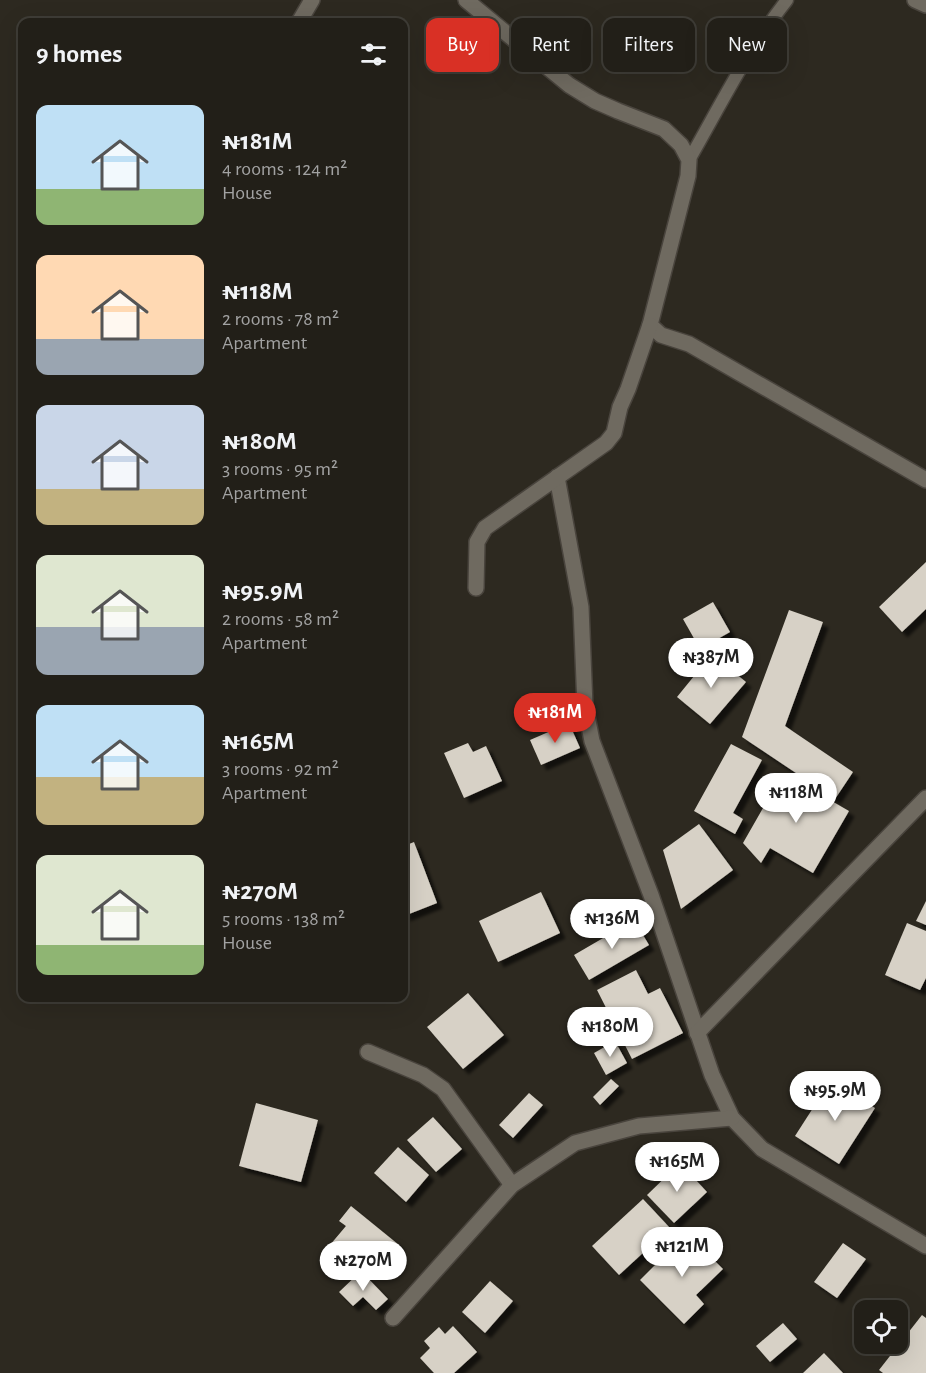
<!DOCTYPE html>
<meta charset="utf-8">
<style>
body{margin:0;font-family:"Alegreya Sans",sans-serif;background:#2e2c25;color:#f1f3f6;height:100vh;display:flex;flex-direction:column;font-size:22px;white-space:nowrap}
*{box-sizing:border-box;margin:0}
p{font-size:20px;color:#a2a2a2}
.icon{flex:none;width:33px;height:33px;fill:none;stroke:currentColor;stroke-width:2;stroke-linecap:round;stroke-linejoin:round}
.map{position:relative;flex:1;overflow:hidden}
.side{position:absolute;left:18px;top:18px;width:390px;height:984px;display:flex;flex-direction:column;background:#221f18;border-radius:12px;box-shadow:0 6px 24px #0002,0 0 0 2px #3f3d37}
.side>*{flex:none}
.top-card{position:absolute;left:426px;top:18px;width:410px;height:54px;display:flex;gap:12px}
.fabs{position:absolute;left:854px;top:1300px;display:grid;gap:12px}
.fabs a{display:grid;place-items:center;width:54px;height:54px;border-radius:12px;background:#221f18;box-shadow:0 6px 24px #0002,0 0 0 2px #3f3d37;font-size:30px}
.price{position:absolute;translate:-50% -51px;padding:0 14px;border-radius:21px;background:#fff;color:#222;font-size:20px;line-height:39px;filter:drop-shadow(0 2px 3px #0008)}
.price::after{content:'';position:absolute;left:50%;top:36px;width:18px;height:14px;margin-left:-9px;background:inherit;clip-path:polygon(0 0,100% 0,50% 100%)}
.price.selected{background:#d93025;color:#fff}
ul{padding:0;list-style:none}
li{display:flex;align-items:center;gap:18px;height:150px;padding:0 18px}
li span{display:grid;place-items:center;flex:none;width:168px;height:120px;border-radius:12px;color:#555}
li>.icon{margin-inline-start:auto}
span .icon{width:72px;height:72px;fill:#fffc;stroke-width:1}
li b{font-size:26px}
h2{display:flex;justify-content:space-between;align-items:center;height:72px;padding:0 18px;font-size:26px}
.tag{padding:0 21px;border-radius:12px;background:#221f18;box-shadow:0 6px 24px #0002,0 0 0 2px #3f3d37;font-size:21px;line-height:54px}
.tag.selected{background:#d93025;color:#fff}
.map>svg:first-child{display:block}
</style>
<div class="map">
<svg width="926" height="1373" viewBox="0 0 926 1373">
<defs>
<filter id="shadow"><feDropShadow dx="5.5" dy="5.5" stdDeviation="1.5" flood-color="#0009"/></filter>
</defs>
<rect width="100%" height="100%" fill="#2d2920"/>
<!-- building -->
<g fill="#d7d1c6" filter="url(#shadow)">
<path d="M926,562V609L902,632L879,607Z"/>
<path d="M713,602L730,632L700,649L683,619Z"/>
<path d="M789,610L823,622L785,726L853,772L835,799L742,737Z"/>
<path d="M712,654L746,682L710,724L677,697Z"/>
<path d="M569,723L580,748L541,765L530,740Z"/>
<path d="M468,743L473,752L486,746L502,781L464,798L444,753Z"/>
<path d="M731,744L762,760L733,813L743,819L735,834L694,811Z"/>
<path d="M783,773L849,811L813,873L770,848L761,863L743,843Z"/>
<path d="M699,824L733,870L681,909L663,850Z"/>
<path d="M414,842L437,903L404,916V846Z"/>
<path d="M541,892L560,933L498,962L479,921Z"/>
<path d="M926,901V925L916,921Z"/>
<path d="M634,920L649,945L589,980L574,955Z"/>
<path d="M907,923L926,931V978L920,990L885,975Z"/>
<path d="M636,970L648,994L660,988L683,1033L632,1059L597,990Z"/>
<path d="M468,993L504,1035L463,1069L427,1027Z"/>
<path d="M615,1041L627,1063L606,1075L594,1053Z"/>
<path d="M611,1079L619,1086L600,1105L593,1097Z"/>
<path d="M831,1080L875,1108L839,1164L795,1136Z"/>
<path d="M529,1093L543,1105L513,1138L499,1125Z"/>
<path d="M256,1103L318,1120L301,1182L239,1166Z"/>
<path d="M433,1117L462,1149L436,1172L407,1140Z"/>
<path d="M398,1147L429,1175L406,1202L374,1173Z"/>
<path d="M680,1163L707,1192L674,1223L647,1195Z"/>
<path d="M643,1199L670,1228L619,1275L592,1246Z"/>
<path d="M351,1206L399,1245L385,1262L380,1258L372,1268L361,1259L350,1273L324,1252L346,1226L339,1221Z"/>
<path d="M687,1233L723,1269L696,1295L704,1304L684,1324L640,1280Z"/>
<path d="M843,1243L866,1259L837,1298L814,1282Z"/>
<path d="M361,1271L388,1299L376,1310L363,1297L353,1306L339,1292Z"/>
<path d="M490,1281L513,1301L485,1333L462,1312Z"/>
<path d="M922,1315L926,1318V1373H883L879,1370Z"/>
<path d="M783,1323L797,1339L770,1362L756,1346Z"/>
<path d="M453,1326L477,1352L454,1373H434L420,1358L430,1348L424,1341L439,1327L445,1334Z"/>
<path d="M824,1353L843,1373H803Z"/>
</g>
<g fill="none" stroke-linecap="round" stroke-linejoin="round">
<defs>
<path id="service" d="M689,160C720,106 748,49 787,0"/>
<g id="minor">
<path d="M466,0L569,85L595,101L618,111L664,129L681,145L689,160L688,176L650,325L661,335L689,344L926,480"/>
<path d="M915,0L926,5"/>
<path d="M299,22L312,0"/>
<path d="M557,477L581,607L585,706L592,741L651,895L712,1075L732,1118L762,1149L926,1246"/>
<path d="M476,588L477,542L485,528L606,443L614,433L620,407L628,389L650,325"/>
<path d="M697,1033L926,798"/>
<path d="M368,1052L423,1075L443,1089L512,1185"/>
<path d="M393,1318L512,1185L575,1143L639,1126L732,1118"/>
</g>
</defs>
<!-- service casing -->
<use href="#service" stroke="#49443d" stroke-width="15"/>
<!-- minor casing -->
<use href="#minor" stroke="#49443d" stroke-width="18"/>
<!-- service -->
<use href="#service" stroke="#6f6a60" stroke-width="12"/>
<!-- minor -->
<use href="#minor" stroke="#6f6a60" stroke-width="15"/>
</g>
</svg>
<div class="fabs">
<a><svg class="icon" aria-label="locate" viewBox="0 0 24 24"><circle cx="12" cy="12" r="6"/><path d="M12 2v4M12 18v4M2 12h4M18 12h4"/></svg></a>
</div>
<b class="price" style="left:711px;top:689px">₦387M</b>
<b class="price selected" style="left:555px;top:744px">₦181M</b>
<b class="price" style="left:796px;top:824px">₦118M</b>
<b class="price" style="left:612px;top:950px">₦136M</b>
<b class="price" style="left:610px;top:1058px">₦180M</b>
<b class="price" style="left:835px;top:1122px">₦95.9M</b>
<b class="price" style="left:677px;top:1193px">₦165M</b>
<b class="price" style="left:682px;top:1278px">₦121M</b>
<b class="price" style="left:363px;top:1292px">₦270M</b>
<div class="top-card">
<a class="tag selected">Buy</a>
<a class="tag">Rent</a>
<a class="tag">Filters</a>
<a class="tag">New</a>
</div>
<section class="side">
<h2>9 homes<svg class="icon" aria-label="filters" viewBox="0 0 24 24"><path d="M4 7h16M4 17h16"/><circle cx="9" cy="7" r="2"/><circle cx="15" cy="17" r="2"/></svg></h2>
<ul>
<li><span style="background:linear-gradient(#bfe0f5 70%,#8fb573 0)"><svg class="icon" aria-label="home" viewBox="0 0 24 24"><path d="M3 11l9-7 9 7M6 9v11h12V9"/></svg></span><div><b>₦181M</b><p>4 rooms · 124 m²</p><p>House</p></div></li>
<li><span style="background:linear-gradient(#ffd9b3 70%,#9aa5b1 0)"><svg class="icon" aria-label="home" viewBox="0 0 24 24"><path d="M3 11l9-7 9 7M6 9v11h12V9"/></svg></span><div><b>₦118M</b><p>2 rooms · 78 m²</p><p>Apartment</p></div></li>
<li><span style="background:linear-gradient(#c9d6e8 70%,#c2b280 0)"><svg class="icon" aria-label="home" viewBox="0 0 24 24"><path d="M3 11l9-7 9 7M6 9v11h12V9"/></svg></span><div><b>₦180M</b><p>3 rooms · 95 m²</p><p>Apartment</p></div></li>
<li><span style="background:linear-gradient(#dfe7d0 60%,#9aa5b1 0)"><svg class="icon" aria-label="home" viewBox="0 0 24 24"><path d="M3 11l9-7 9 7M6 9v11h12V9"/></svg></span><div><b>₦95.9M</b><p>2 rooms · 58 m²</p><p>Apartment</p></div></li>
<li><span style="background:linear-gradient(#bfe0f5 60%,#c2b280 0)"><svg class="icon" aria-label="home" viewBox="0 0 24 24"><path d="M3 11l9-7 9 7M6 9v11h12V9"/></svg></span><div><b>₦165M</b><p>3 rooms · 92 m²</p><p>Apartment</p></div></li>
<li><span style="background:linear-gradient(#dfe7d0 75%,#8fb573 0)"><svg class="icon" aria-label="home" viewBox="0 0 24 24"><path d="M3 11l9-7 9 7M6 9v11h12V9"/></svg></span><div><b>₦270M</b><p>5 rooms · 138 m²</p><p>House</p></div></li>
</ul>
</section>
</div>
